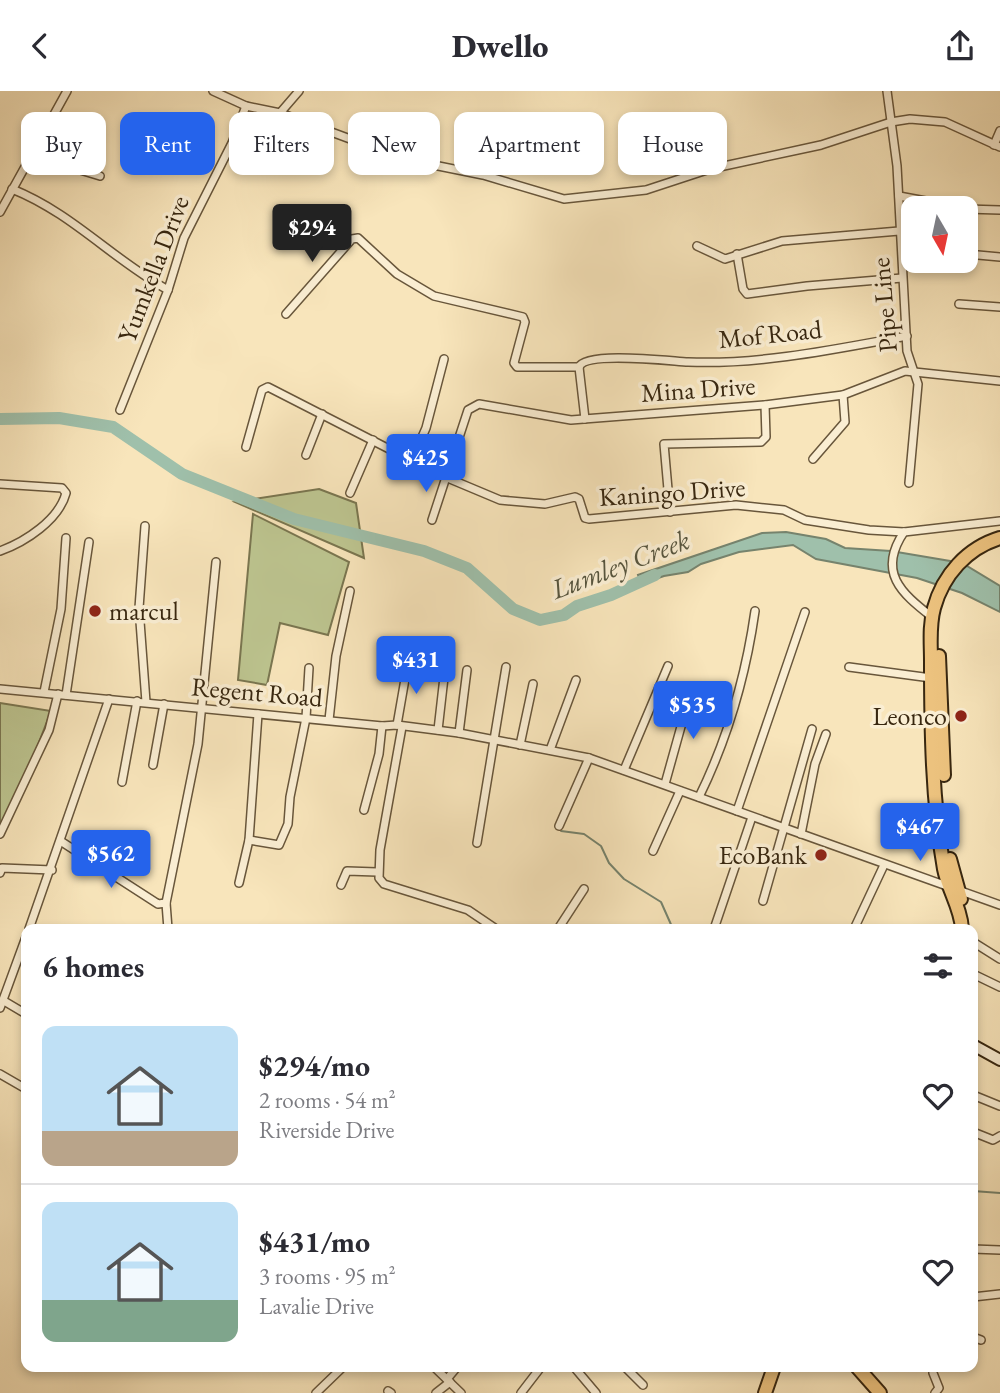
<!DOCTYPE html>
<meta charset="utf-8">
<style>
body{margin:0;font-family:"EB Garamond",serif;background:#f7f7f7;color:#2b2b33;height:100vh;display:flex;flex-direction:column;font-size:26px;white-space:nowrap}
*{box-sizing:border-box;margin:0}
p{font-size:23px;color:#7c7c81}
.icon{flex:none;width:38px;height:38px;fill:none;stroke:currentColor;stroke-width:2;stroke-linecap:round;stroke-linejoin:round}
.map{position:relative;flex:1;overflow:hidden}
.sheet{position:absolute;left:21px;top:833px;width:957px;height:448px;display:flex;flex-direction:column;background:#fff;border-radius:14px;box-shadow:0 4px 10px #0003}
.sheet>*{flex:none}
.top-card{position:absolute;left:21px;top:21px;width:959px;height:63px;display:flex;gap:14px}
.needle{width:46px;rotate:171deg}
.controls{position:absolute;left:901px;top:105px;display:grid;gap:14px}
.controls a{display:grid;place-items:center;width:77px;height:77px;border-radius:14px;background:#fff;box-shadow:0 4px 10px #0003;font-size:35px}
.price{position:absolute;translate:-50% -60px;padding:0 16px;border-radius:7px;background:#2563eb;color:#fff;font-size:23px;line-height:46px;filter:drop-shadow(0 2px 4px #0008)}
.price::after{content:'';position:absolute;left:50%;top:42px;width:21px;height:16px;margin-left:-10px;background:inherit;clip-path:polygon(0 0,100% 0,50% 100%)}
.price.current{background:#222;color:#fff}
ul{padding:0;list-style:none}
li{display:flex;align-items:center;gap:21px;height:175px;padding:0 21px}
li+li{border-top:2px solid #e1e1e2}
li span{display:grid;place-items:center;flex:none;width:196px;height:140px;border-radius:14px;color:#555}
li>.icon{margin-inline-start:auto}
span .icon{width:84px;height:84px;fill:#fffc;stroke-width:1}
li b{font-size:30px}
h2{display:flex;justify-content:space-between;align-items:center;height:84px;padding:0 21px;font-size:30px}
.pill{padding:0 24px;border-radius:14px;background:#fff;box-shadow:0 4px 10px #0003;font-size:24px;line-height:63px}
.pill.current{background:#2563eb;color:#fff}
header{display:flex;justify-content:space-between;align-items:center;height:91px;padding:0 21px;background:#fff;font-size:32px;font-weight:800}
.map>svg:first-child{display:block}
</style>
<header><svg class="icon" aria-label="back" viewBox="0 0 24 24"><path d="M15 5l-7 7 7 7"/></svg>Dwello<svg class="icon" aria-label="share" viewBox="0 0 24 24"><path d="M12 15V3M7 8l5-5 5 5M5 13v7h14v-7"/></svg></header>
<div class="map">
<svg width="1000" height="1302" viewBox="0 0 1000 1302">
<rect width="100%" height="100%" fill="#f8e5bb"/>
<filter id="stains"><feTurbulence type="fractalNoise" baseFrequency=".00286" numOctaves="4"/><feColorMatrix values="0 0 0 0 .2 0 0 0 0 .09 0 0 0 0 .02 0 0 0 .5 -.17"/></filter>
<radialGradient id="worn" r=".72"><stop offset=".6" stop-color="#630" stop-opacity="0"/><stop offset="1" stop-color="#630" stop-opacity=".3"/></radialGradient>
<!-- green -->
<g fill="#bdc590" stroke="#7a7650" stroke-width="2">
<path d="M319,398L356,412L364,467L235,411Z"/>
<path d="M253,423L349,471L328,544L280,532L267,594L238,589Z"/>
<path d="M0,612L51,620L30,675L0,739Z"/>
</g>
<!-- water -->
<path fill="#9fc0ab" stroke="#76836d" stroke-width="2" d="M786,441L826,448L845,457L891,460L962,472L1000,495V521L962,502L917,487L816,468L793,454L739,461L701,473L688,481L664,485L641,493L638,484L762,442Z"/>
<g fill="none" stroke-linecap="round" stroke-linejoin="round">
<!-- stream -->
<g stroke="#76836d" stroke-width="2">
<path d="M561,740L584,743L601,755L609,772L624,788L661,811L673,838"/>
<path d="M973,1100L1000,1102"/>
</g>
<!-- river -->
<path stroke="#9fc0ab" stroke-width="12" d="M0,328L59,327L113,336L182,383L294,428L424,460L467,477L513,518L540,529L564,524L577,515L611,504L655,484"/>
<defs>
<g id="minor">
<path d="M213,0L246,15L280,22L361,52L384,64L483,84L564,108L646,99L710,78L821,54L891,31L910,28L945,31L1000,56"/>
<path d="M887,0L897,75L907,260L918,293L909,392"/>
<path d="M280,22L299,0"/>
<path d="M994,54L1000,40"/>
<path d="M34,56L67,75L100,85"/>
<path d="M12,98C72,122 112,168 168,199"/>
<path d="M899,105L963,117"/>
<path d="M966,118L1000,119"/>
<path d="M0,121L67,0"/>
<path d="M697,155L725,168L782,150L899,140"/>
<path d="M737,163L743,198L747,203L807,195L902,187"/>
<path d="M978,164L1000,166"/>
<path d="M959,213L1000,216"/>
<path d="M286,223L352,148L358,147L397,183L434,205L523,226L525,231L514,272L517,276H579L585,328"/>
<path d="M579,276C586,260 669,270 688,271C760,274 836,258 907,245"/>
<path d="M120,319L168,199L184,147L232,52L246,15"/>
<path d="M246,356L262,299L268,296L438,383L500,409L545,413L575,406L579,408L585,427L589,428L736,414L784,419L805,429L869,439L904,441L1000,430"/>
<path d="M306,364L322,323"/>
<path d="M813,368L845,331L843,304"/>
<path d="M412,369L426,337L444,268"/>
<path d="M0,393L62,397L66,402C59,429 25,451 0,460"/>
<path d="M350,402L373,349"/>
<path d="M670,421L664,353L761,351L766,346L765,314"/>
<path d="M432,429L468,319L479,313L571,329L765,314L843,304L905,280L1000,290"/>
<path d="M145,435L139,517L146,611"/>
<path d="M904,441C877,481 901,502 932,526"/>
<path d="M849,576L931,587"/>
<path d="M0,598L382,635L397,634L459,642L589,667L1000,814"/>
<path d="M44,601L61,518L66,447"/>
<path d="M66,604L89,451"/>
<path d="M329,629L336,565L350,500"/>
<path d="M397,634L408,571"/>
<path d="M402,636L380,759L379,787L384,793L468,819L496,838"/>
<path d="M438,639L447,560"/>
<path d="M459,642L467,579"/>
<path d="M520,654L533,593"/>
<path d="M550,659L576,589"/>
<path d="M153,674L164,613"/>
<path d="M624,679L668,575"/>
<path d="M122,691L137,610"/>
<path d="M665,693L687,614L696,597"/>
<path d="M699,706C727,649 746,583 755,520"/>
<path d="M364,719L379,663L382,635"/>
<path d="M737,720L805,521"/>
<path d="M559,735L589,667"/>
<path d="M0,743L49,639L58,603"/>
<path d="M801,743L815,673L826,643"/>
<path d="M249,749L279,754L288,733L290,706L306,627L309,577"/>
<path d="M62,751L158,813L166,812"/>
<path d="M477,752L506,576"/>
<path d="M653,760L680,700"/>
<path d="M0,782L2,777L52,779"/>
<path d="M239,792L249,749L258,623"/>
<path d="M341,794L347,780L377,781"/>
<path d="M763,810L812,638"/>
<path d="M29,838L109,608"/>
<path d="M168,838L166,812L198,653L216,471"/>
<path d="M558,838L584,798"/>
<path d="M714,838L752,726"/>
<path d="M854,838L884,774"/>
<path d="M973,851L1000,868"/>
<path d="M973,883L1000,896"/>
<path d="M4,910L26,923"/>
<path d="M0,917L26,846"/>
<path d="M0,983L26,998"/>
<path d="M973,1004L1000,1015"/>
<path d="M973,1041L993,1049L1000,1045"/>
<path d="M973,1158L1000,1159"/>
<path d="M973,1206L1000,1203"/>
<path d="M973,1246L981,1249"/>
<path d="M370,1276H373"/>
<path d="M434,1276L461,1302"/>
<path d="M574,1276L596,1302"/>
<path d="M625,1276L643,1294"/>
<path d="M933,1282L939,1297L935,1302"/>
<path d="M447,1288L457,1276"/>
<path d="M388,1300L391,1302"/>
<path d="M316,1302L343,1276"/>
<path d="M436,1302L450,1291"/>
<path d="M521,1302L541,1276"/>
</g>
<path id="secondary" d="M973,954L1000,969"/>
<g id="primary">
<path d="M939,565L944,684"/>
<path d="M950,768L961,808"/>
<path d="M962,838C961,817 948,799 944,778C932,710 931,638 931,570C931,552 929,535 934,517C943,484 967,457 1000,447"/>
<path d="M857,1276L880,1302"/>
<path d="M765,1302L774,1276"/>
</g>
</defs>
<!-- minor casing -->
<use href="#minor" stroke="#68563b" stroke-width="10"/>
<!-- secondary casing -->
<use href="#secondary" stroke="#382710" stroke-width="14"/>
<!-- primary casing -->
<use href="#primary" stroke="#382710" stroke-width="16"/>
<!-- minor -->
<use href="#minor" stroke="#faeed3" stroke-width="7"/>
<!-- secondary -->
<use href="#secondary" stroke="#faeed3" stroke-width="10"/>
<!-- primary -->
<use href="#primary" stroke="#ecc27e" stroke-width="12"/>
</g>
<!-- markers -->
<g fill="#8f2418" stroke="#faeed3" stroke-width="2.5">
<circle cx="95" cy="520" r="7"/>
<circle cx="961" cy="625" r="7"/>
<circle cx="821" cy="764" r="7"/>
</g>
<g text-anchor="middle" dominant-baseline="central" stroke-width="7" stroke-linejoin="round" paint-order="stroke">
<!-- street labels -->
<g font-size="26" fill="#382710" stroke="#faeed3">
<text transform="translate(153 178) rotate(-69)">Yumkella Drive</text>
<text transform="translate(884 214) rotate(-95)">Pipe Line</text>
<text transform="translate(770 243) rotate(-6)">Mof Road</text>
<text transform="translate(698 298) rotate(-4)">Mina Drive</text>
<text transform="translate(672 401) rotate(-4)">Kaningo Drive</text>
<text transform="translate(257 601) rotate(5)">Regent Road</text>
</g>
<!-- poi labels -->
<g font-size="26" fill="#382710" stroke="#faeed3" text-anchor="end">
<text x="109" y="520" text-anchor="start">marcul</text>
<text x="947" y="625">Leonco</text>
<text x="807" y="764">EcoBank</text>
</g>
<!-- water labels -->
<g font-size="28" font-style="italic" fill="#57553e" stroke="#faeed3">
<text transform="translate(620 473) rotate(-21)">Lumley Creek</text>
</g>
</g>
<rect width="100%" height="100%" filter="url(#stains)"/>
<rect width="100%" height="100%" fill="url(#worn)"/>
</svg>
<div class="controls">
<a><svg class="needle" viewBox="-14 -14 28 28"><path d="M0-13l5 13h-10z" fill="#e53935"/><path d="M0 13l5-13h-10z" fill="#7c7c81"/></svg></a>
</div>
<b class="price current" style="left:312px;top:173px">$294</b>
<b class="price" style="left:426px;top:403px">$425</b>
<b class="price" style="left:416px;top:605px">$431</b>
<b class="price" style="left:693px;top:650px">$535</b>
<b class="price" style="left:920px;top:772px">$467</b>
<b class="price" style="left:111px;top:799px">$562</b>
<div class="top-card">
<a class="pill">Buy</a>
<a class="pill current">Rent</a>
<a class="pill">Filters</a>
<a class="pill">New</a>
<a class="pill">Apartment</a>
<a class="pill">House</a>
</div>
<section class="sheet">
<h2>6 homes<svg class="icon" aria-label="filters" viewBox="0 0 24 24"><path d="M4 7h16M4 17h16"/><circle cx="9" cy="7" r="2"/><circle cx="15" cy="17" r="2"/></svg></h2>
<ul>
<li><span style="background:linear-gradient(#bfe0f5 75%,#b9a48a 0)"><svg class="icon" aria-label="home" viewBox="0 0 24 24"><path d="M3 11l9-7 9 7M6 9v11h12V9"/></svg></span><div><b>$294/mo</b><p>2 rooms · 54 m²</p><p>Riverside Drive</p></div><svg class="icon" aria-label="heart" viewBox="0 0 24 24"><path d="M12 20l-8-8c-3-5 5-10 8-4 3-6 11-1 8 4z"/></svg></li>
<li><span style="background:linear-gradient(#bfe0f5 70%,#7fa58c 0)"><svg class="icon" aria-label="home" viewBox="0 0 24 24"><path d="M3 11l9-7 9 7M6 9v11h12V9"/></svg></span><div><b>$431/mo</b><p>3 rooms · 95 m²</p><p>Lavalie Drive</p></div><svg class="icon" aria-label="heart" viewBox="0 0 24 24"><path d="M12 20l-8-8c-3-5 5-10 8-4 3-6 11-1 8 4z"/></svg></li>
</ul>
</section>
</div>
